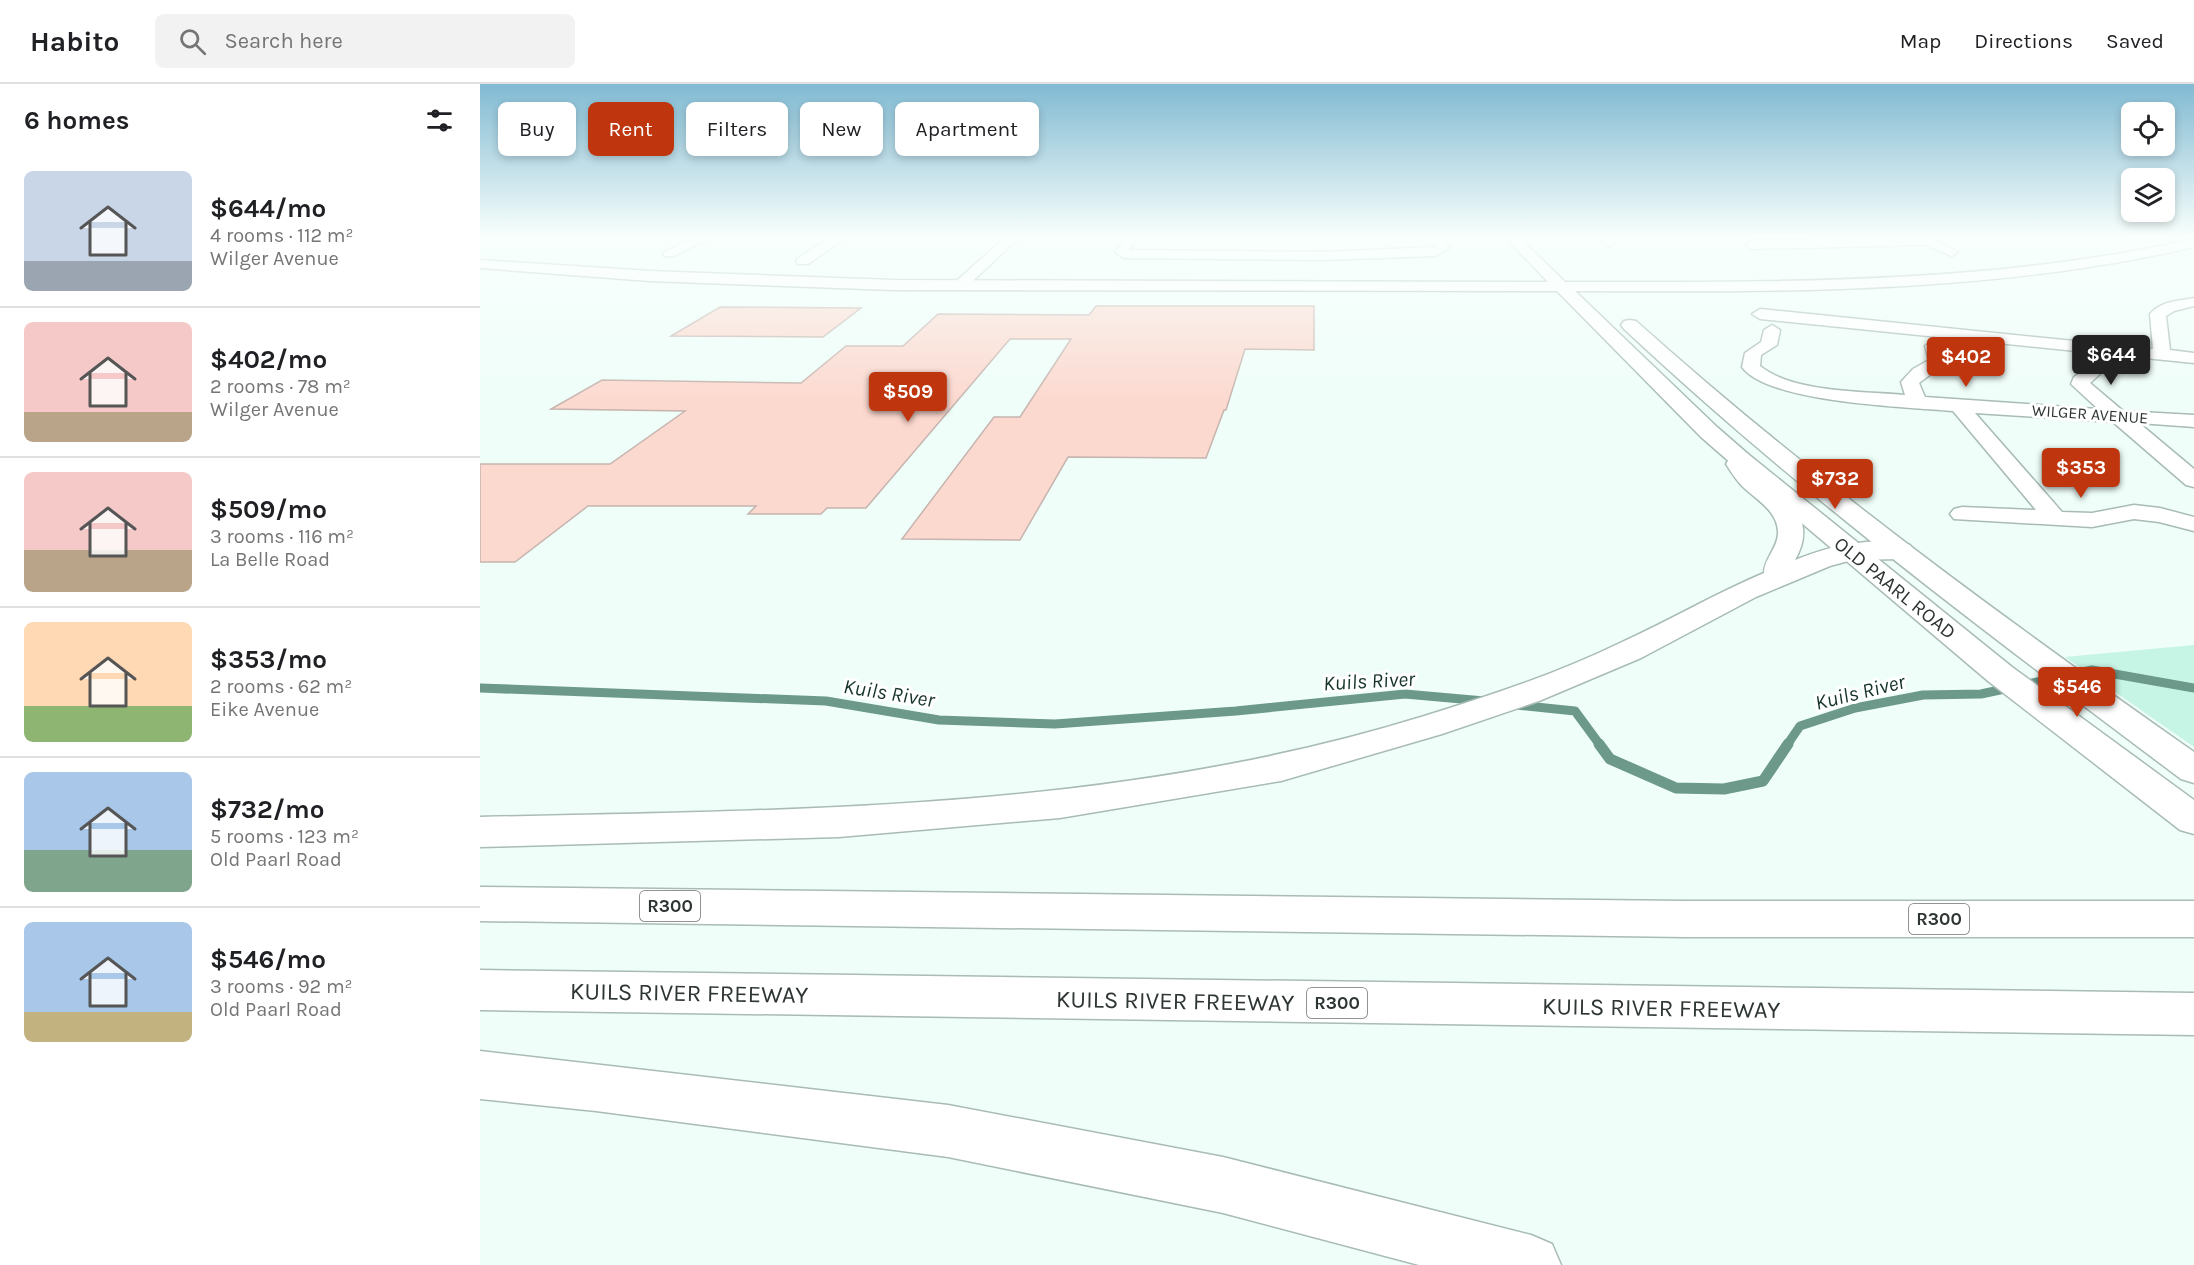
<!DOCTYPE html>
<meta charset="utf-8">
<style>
body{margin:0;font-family:Karla,sans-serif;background:#f2f2f2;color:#202124;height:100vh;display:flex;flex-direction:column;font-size:22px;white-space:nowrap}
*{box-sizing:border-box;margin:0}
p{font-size:20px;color:#757577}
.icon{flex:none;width:33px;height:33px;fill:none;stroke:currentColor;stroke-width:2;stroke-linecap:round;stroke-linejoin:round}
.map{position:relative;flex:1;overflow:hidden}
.sheet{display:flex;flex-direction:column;background:#fff;width:480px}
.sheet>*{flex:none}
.guide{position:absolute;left:18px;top:18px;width:570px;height:54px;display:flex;gap:12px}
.buttons{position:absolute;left:1641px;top:18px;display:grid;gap:12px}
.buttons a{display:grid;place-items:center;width:54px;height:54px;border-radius:9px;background:#fff;box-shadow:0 3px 9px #0003;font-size:30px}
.price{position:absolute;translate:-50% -51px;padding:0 14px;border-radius:6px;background:#bf360e;color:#fff;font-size:20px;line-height:39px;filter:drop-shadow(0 2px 3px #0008)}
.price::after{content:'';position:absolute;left:50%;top:36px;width:18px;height:14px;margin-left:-9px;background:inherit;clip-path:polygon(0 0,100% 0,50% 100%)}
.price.on{background:#222;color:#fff}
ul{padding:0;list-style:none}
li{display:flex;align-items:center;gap:18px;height:150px;padding:0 24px}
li+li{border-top:2px solid #e0e0e0}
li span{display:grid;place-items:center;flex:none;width:168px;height:120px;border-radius:9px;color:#555}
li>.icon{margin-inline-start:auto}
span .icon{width:72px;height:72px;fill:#fffc;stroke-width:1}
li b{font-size:26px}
h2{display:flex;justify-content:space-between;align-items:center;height:72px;padding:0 24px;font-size:26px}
.chip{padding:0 21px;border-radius:9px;background:#fff;box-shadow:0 3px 9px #0003;font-size:21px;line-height:54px}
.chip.on{background:#bf360e;color:#fff}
header{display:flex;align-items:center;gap:36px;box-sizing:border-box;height:84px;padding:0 30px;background:#fff;border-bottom:2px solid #e0e0e0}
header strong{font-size:28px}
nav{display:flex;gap:33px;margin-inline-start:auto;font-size:21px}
.search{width:420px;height:54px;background:#f2f2f2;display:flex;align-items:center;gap:15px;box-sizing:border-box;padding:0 21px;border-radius:9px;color:#757577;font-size:22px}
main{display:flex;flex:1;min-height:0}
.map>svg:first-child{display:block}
</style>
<header>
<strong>Habito</strong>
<div class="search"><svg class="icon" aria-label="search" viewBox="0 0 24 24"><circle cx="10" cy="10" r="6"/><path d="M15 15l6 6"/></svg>Search here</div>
<nav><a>Map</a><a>Directions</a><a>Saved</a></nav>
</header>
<main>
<section class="sheet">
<h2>6 homes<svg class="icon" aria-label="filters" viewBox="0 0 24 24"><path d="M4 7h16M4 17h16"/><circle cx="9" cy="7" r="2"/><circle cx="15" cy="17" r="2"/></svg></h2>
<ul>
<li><span style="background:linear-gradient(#c9d6e8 75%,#9aa5b1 0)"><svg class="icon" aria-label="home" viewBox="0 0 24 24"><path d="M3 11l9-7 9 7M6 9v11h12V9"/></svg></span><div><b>$644/mo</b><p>4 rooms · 112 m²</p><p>Wilger Avenue</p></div></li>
<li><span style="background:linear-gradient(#f6c9c9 75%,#b9a48a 0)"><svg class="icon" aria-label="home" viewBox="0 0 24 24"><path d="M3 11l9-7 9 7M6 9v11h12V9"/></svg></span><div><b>$402/mo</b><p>2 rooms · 78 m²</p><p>Wilger Avenue</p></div></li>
<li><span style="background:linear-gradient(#f6c9c9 65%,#b9a48a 0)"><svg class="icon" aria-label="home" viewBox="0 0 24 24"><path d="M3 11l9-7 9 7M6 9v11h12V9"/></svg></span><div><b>$509/mo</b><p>3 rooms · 116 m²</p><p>La Belle Road</p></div></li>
<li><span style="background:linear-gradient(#ffd9b3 70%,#8fb573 0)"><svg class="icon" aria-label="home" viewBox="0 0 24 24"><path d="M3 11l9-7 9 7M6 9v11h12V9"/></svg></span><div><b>$353/mo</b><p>2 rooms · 62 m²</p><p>Eike Avenue</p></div></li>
<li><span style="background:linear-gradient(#a9c7e8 65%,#7fa58c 0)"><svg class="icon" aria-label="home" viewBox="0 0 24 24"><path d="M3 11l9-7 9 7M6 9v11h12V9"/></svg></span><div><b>$732/mo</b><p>5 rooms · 123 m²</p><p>Old Paarl Road</p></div></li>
<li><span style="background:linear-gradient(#a9c7e8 75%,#c2b280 0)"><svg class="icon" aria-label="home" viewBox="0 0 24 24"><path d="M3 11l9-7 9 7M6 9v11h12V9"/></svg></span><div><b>$546/mo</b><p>3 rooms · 92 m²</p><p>Old Paarl Road</p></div></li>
</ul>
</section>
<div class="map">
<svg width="1714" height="1181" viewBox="0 0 1714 1181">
<rect width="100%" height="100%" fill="#effef9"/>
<!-- green -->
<path fill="#c6f4e5" d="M1714,561V663L1585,573Z"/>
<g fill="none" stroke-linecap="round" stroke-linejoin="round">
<!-- stream-far1 -->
<g stroke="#6c998a" stroke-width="9">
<path d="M1543,601L1612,586L1714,604"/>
<path d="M0,604L346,617L459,636L575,640L756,627L925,610L1004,617"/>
<path d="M1036,621L1095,627L1120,661"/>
<path d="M1307,661L1320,642L1375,624L1443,611L1501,610L1529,604"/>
</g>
<!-- stream -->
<path stroke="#6c998a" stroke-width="11" d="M1119,660L1130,675L1196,704L1244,705L1283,697L1308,660"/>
</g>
<!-- building -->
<g fill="#fcd9cf" stroke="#c6b4af" stroke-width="1.5">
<path d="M616,222H834V266L765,265L746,326H744L726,374L588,373L540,456L422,455L514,333H540L591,255H530L386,424H347L341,430H268L276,422H108L35,478H0V380H130L205,327L71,325L122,296L321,299L366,262H423L458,230L609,231Z"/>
<path d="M240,223L381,224L343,253L191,252Z"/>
</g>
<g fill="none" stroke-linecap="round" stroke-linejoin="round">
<defs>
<g id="street">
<path d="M216,152H233L194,172H184L183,169Z"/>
<path d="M353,152H368L328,180H318L316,177L318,174Z"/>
<path d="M527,152H541L484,205H474L472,202L474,199Z"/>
<path d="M646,152H658L649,166L844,168L956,163L948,152H961L969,164L955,172L844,176L644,174L635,168Z"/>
<path d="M1116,152H1130L1135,158L1129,162Z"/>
<path d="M1446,152L1478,168L1472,172L1445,161L1272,165L1266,161L1272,157Z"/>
<path d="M1714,214V222L1694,227L1686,232L1690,266L1714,269V279L1280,235L1272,230L1280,225L1673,265L1670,230C1681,217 1698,217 1714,214Z"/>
<path d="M1292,241L1300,246L1297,261L1281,271L1280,282C1313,309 1383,307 1425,311L1421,298L1433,285L1449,276L1445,262L1453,257L1461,262L1467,278L1439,299L1445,313L1618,325L1591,300L1594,293L1603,287L1607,274H1619L1622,278L1621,289L1610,299L1643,327L1714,331V343L1659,339L1714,385V403L1706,401L1633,338L1495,329L1582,428L1612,429L1654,421L1680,424L1714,433V447L1679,438L1654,435L1612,443L1474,435L1470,430L1474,425L1482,423L1556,426L1473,327C1428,323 1288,319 1262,283L1265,269L1281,258L1284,246Z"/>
</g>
<g id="secondary">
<path d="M1024,152H1038L1085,198C1295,198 1508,201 1714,155V163C1512,210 1301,208 1095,207L1237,343L1268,370L1532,583L1714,716V750L1700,746L1508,597L1252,380L1221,353L1077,207L414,206L170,197L0,184V176L170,187L414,196L1068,198Z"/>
<path d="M1150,236L1156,237C1331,394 1522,533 1714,668V699L1701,695C1510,552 1318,408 1144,245L1141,241L1144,237Z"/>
</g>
<g id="highway">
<path d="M1260,368L1268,370L1272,375L1270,380L1273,385C1300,414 1341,430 1315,476C1349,462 1393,452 1430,461L1434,467L1430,473L1420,475L1372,476L1350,482L1276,513L1161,574L1059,617L962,650L801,697L580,734L359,753L0,763V733C315,726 637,727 941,633C1009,612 1076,590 1140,559C1189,537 1234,510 1284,489C1284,475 1297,465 1298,450C1299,428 1277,416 1263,403C1256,396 1251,388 1246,380L1252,370Z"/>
<path d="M0,803L1205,817H1714V853H1205L0,837Z"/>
<path d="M0,886L1714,909V951L0,926Z"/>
<path d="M0,967L468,1021L743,1073L1051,1151L1072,1160L1081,1181H939L743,1129L468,1073L116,1027L0,1015Z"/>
</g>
</defs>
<!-- street casing -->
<use href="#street" stroke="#a8bbb4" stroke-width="3"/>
<!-- secondary casing -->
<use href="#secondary" stroke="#a8bbb4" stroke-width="3"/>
<!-- highway casing -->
<use href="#highway" stroke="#a8bbb4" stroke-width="3"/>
<!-- street -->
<use href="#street" fill="#fff" fill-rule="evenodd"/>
<!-- secondary -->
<use href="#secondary" fill="#fff" fill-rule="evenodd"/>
<!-- highway -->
<use href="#highway" fill="#fff" fill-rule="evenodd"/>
</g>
<!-- sky -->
<linearGradient id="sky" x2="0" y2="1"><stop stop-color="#81bad2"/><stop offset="0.48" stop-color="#f8fffc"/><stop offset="1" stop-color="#f8fffc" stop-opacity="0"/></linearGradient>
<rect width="1714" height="318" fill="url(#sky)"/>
<g text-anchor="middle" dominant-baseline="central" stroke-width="6" stroke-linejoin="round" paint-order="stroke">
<!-- far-street labels -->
<g font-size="16" fill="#2e3633" stroke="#fff">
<text transform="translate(1610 330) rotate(4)">WILGER AVENUE</text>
</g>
<!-- shield labels -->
<g fill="#fff" stroke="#6d7270" stroke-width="1.5">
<rect x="160" y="807" width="60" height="30" rx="4.5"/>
<rect x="1429" y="820" width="60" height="30" rx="4.5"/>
<rect x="827" y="904" width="60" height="30" rx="4.5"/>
</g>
<g font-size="18" font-weight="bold" fill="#2e3633">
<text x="190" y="822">R300</text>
<text x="1459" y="835">R300</text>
<text x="857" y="919">R300</text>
</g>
<!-- street labels -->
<g font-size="20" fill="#2e3633" stroke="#fff">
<text transform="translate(1415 504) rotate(39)">OLD PAARL ROAD</text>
</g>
<!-- water labels -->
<g font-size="21" font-style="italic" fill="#16342c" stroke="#fff">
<text transform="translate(889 597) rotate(-3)">Kuils River</text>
<text transform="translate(1380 608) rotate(-14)">Kuils River</text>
<text transform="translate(409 609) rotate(9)">Kuils River</text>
</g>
<!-- near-street labels -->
<g font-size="24" fill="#2e3633" stroke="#fff">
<text transform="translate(209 909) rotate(1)">KUILS RIVER FREEWAY</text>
<text transform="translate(695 917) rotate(1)">KUILS RIVER FREEWAY</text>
<text transform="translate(1181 924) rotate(1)">KUILS RIVER FREEWAY</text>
</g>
</g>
</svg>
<div class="buttons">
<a><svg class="icon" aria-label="locate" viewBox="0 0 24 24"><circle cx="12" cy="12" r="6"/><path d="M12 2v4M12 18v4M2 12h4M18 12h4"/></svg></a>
<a><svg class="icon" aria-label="layers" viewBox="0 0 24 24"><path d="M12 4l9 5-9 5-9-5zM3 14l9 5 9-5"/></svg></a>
</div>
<b class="price on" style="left:1631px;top:302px">$644</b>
<b class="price" style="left:1486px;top:304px">$402</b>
<b class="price" style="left:428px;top:339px">$509</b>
<b class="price" style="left:1601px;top:415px">$353</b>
<b class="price" style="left:1355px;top:426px">$732</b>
<b class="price" style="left:1597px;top:634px">$546</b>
<div class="guide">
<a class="chip">Buy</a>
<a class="chip on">Rent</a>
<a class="chip">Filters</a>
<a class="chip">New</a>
<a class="chip">Apartment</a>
</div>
</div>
</main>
